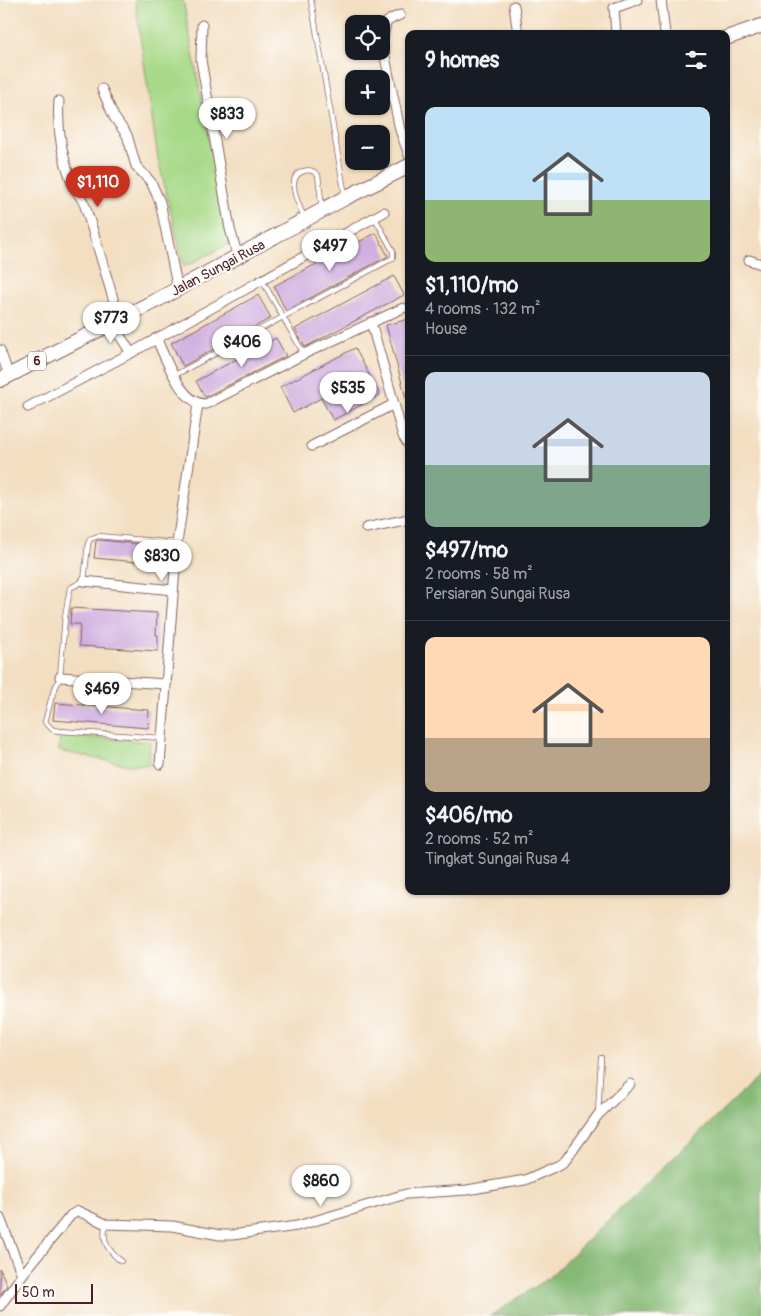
<!DOCTYPE html>
<meta charset="utf-8">
<style>
body{margin:0;font-family:Pangolin,sans-serif;background:#20242c;color:#f1f3f6;height:100vh;display:flex;flex-direction:column;font-size:19px;white-space:nowrap}
*{box-sizing:border-box;margin:0}
p{font-size:16px;color:#9ea1a6}
.icon{flex:none;width:28px;height:28px;fill:none;stroke:currentColor;stroke-width:2;stroke-linecap:round;stroke-linejoin:round}
.map{position:relative;flex:1;overflow:hidden}
.sheet{position:absolute;left:405px;top:30px;width:325px;height:865px;display:flex;flex-direction:column;background:#171b24;border-radius:10px;box-shadow:0 1px 4px #0004}
.sheet>*{flex:none}
.tools{position:absolute;left:345px;top:15px;display:grid;gap:10px}
.tools a{display:grid;place-items:center;width:45px;height:45px;border-radius:10px;background:#171b24;box-shadow:0 1px 4px #0004;font-size:25px}
.scale{position:absolute;left:15px;bottom:12px;width:78px;box-sizing:border-box;padding-left:5px;border:2px solid #4a1f2b;border-top:0;font-size:14px;line-height:18px;white-space:nowrap;color:#4a1f2b;-webkit-text-stroke:4px #fdfcf7;paint-order:stroke}
.price{position:absolute;translate:-50% -42px;padding:0 11px;border-radius:18px;background:#fff;color:#222;font-size:16px;line-height:32px;filter:drop-shadow(0 1px 2px #0008)}
.price::after{content:'';position:absolute;left:50%;top:30px;width:15px;height:11px;margin-left:-8px;background:inherit;clip-path:polygon(0 0,100% 0,50% 100%)}
.price.on{background:#c8321e;color:#fff}
ul{padding:0;list-style:none}
li{display:grid;align-content:center;gap:10px;height:265px;padding:0 20px}
li+li{border-top:1px solid #363941}
li span{display:grid;place-items:center;height:155px;border-radius:10px;color:#555}
li>.icon{margin-inline-start:auto}
span .icon{width:90px;height:90px;fill:#fffc;stroke-width:1}
li b{font-size:21px}
h2{display:flex;justify-content:space-between;align-items:center;height:60px;padding:0 20px;font-size:21px}
.map>svg:first-child{display:block}
</style>
<div class="map">
<svg width="761" height="1316" viewBox="0 0 761 1316">
<rect width="100%" height="100%" fill="#fdfcf7"/>
<filter id="ink" filterUnits="userSpaceOnUse"><feTurbulence type="fractalNoise" baseFrequency=".02" numOctaves="2"/><feDisplacementMap in="SourceGraphic" scale="10" xChannelSelector="R" yChannelSelector="G"/><feConvolveMatrix kernelMatrix="1 2 1 2 8 2 1 2 1" color-interpolation-filters="sRGB"/></filter>
<filter id="wash" filterUnits="userSpaceOnUse"><feTurbulence type="fractalNoise" baseFrequency=".0096" numOctaves="4" result="noise"/><feDisplacementMap in="SourceGraphic" scale="20" xChannelSelector="R" yChannelSelector="G"/><feGaussianBlur stdDeviation="1.12" result="paint"/><feColorMatrix in="noise" values="0 0 0 0 0 0 0 0 0 0 0 0 0 0 0 0 0 1.4 0 .05"/><feComposite in="paint" operator="in"/></filter>
<g filter="url(#wash)">
<rect width="100%" height="100%" fill="#f3dec1"/>
<!-- green -->
<g fill="#a7d988" stroke="#787c5a">
<path d="M135,0H183L229,244L184,267L158,159Z"/>
<path d="M60,734L150,742L149,765H129L59,751Z"/>
</g>
<!-- forest -->
<path fill="#85b974" stroke="#686c50" d="M761,1074V1316H490L547,1279Z"/>
<g id="blocks">
<!-- building -->
<g fill="#d0afe0">
<path d="M376,233L388,256L286,311L274,286Z"/>
<path d="M394,276L404,295L305,347L295,329Z"/>
<path d="M258,295L271,318L183,366L171,343Z"/>
<path d="M409,319V397L406,398L386,325Z"/>
<path d="M276,338L286,356L205,397L196,381Z"/>
<path d="M355,348L380,395L333,420L321,398L293,413L280,387Z"/>
<path d="M99,540L160,546L158,564L94,558L96,541Z"/>
<path d="M71,608L157,613L156,635H158V651L79,646L80,624H70Z"/>
<path d="M55,703L149,710L148,728L53,720Z"/>
<path d="M0,1269L7,1285L0,1295Z"/>
</g>
</g>
</g>
<g filter="url(#ink)">
<use href="#blocks" fill-opacity="0" stroke="#856260" stroke-width="1"/>
<g fill="none" stroke-linecap="round" stroke-linejoin="round">
<defs>
<g id="service">
<path d="M311,0L345,196"/>
<path d="M304,217C299,206 284,176 304,171C309,169 314,171 318,175L322,208"/>
<path d="M262,280L304,354"/>
<path d="M403,308L408,310L409,313"/>
<path d="M175,375L393,258V251L375,218"/>
<path d="M162,738L60,731L53,730L45,722L52,696L60,677L65,617L70,588L84,581L88,544L90,539L98,536L177,543"/>
<path d="M598,1114L601,1058"/>
<path d="M106,1224C101,1240 108,1251 121,1261"/>
</g>
<g id="minor">
<path d="M661,0L665,34"/>
<path d="M514,6L518,34"/>
<path d="M400,15L391,19L386,23L382,42L400,130L409,155"/>
<path d="M202,25L201,60L230,229L238,257"/>
<path d="M616,34L614,8L637,0"/>
<path d="M102,89L114,117L127,135L136,166L151,182L160,202L178,290"/>
<path d="M59,101C57,128 62,157 72,183C75,191 82,197 85,206C97,243 108,281 119,319"/>
<path d="M749,260L761,264"/>
<path d="M371,322L403,436L408,444"/>
<path d="M112,323L131,353"/>
<path d="M156,338C166,358 181,405 206,404L304,354L403,308"/>
<path d="M0,350L9,376"/>
<path d="M28,407L131,353L384,212"/>
<path d="M312,446L394,404"/>
<path d="M366,528L409,519"/>
<path d="M84,581L173,590"/>
<path d="M60,677L166,684"/>
<path d="M160,764L177,543L198,404"/>
<path d="M0,1218L22,1275L0,1306"/>
<path d="M22,1275L71,1215L78,1211L106,1224L172,1226L220,1235H232L297,1226L406,1194L467,1190L525,1180L559,1165L565,1161L598,1115L630,1084"/>
</g>
<g id="primary">
<path d="M726,38L761,26"/>
<path d="M0,380L159,299L345,198L409,166"/>
</g>
</defs>
<!-- service casing -->
<use href="#service" stroke="#856260" stroke-width="6"/>
<!-- minor casing -->
<use href="#minor" stroke="#856260" stroke-width="11"/>
<!-- primary casing -->
<use href="#primary" stroke="#856260" stroke-width="16"/>
<!-- service -->
<use href="#service" stroke="#fff" stroke-width="4.5"/>
<!-- minor -->
<use href="#minor" stroke="#fff" stroke-width="9"/>
<!-- primary -->
<use href="#primary" stroke="#fff" stroke-width="14"/>
</g>
</g>
<g text-anchor="middle" dominant-baseline="central" stroke-width="4.5" stroke-linejoin="round" paint-order="stroke">
<!-- shield labels -->
<rect fill="#fdfcf7" stroke="#806168" stroke-width="1" x="28" y="351.5" width="18" height="19" rx="4"/>
<g font-size="12" font-weight="bold" fill="#4a1f2b">
<text x="37" y="361">6</text>
</g>
<!-- street labels -->
<g font-size="14" fill="#4a1f2b" stroke="#fdfcf7">
<text transform="translate(218 268) rotate(-28)">Jalan Sungai Rusa</text>
</g>
</g>
</svg>
<div class="tools">
<a><svg class="icon" aria-label="locate" viewBox="0 0 24 24"><circle cx="12" cy="12" r="6"/><path d="M12 2v4M12 18v4M2 12h4M18 12h4"/></svg></a>
<a>+</a>
<a>−</a>
</div>
<div class="scale">50 m</div>
<b class="price" style="left:227px;top:140px">$833</b>
<b class="price on" style="left:98px;top:208px">$1,110</b>
<b class="price" style="left:330px;top:272px">$497</b>
<b class="price" style="left:111px;top:344px">$773</b>
<b class="price" style="left:242px;top:368px">$406</b>
<b class="price" style="left:348px;top:414px">$535</b>
<b class="price" style="left:162px;top:582px">$830</b>
<b class="price" style="left:102px;top:715px">$469</b>
<b class="price" style="left:321px;top:1207px">$860</b>
<section class="sheet">
<h2>9 homes<svg class="icon" aria-label="filters" viewBox="0 0 24 24"><path d="M4 7h16M4 17h16"/><circle cx="9" cy="7" r="2"/><circle cx="15" cy="17" r="2"/></svg></h2>
<ul>
<li><span style="background:linear-gradient(#bfe0f5 60%,#8fb573 0)"><svg class="icon" aria-label="home" viewBox="0 0 24 24"><path d="M3 11l9-7 9 7M6 9v11h12V9"/></svg></span><div><b>$1,110/mo</b><p>4 rooms · 132 m²</p><p>House</p></div></li>
<li><span style="background:linear-gradient(#c9d6e8 60%,#7fa58c 0)"><svg class="icon" aria-label="home" viewBox="0 0 24 24"><path d="M3 11l9-7 9 7M6 9v11h12V9"/></svg></span><div><b>$497/mo</b><p>2 rooms · 58 m²</p><p>Persiaran Sungai Rusa</p></div></li>
<li><span style="background:linear-gradient(#ffd9b3 65%,#b9a48a 0)"><svg class="icon" aria-label="home" viewBox="0 0 24 24"><path d="M3 11l9-7 9 7M6 9v11h12V9"/></svg></span><div><b>$406/mo</b><p>2 rooms · 52 m²</p><p>Tingkat Sungai Rusa 4</p></div></li>
</ul>
</section>
</div>
